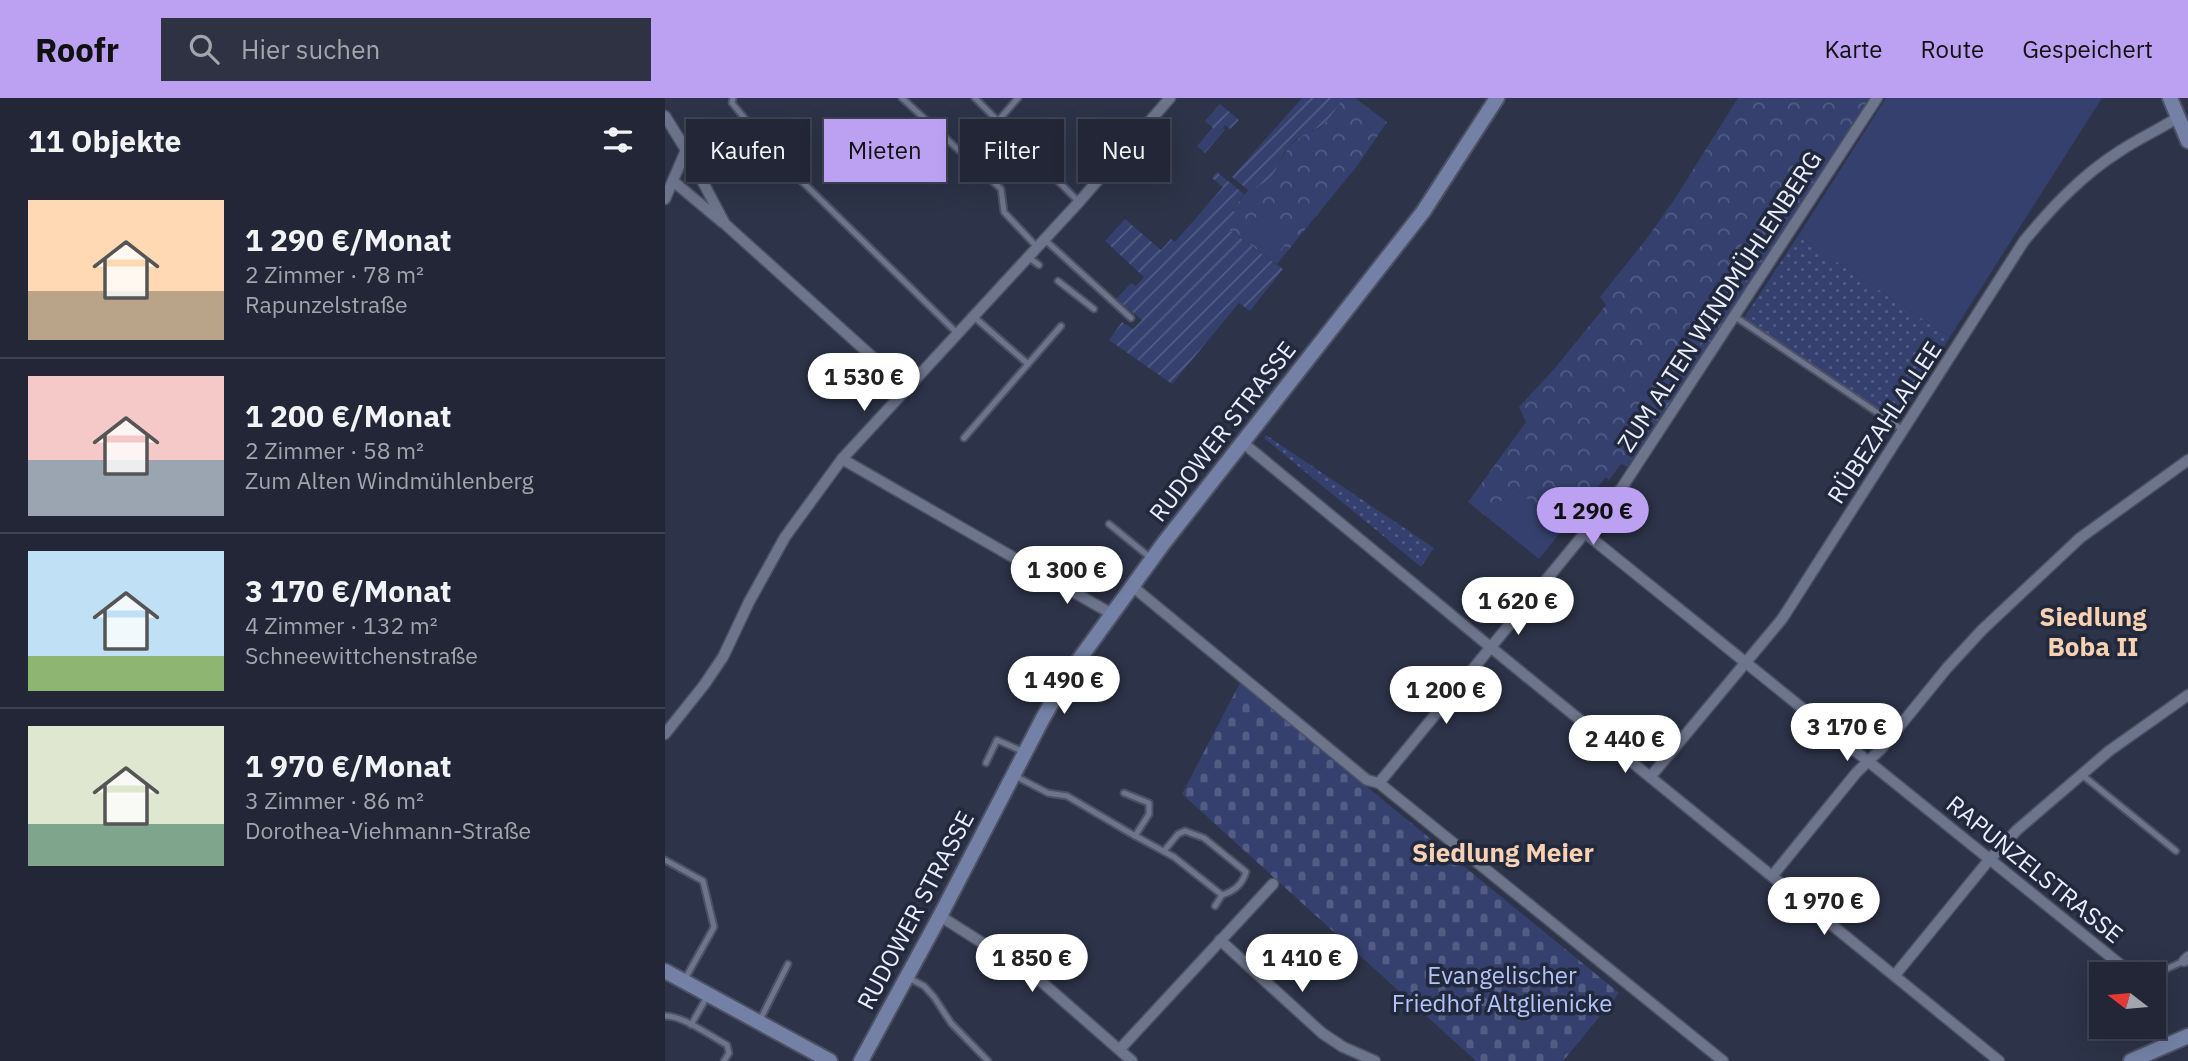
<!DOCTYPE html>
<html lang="de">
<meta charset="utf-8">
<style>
body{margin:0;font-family:"IBM Plex Sans",sans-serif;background:#2e3242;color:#f1f3f6;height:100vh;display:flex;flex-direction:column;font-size:26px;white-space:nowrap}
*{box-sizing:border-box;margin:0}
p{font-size:23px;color:#a2a5ad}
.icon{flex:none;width:38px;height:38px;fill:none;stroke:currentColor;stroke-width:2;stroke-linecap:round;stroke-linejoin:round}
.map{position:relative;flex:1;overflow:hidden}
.drawer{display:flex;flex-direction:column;background:#222636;width:665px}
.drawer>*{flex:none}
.guide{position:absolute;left:21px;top:21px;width:665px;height:63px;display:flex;gap:14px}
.needle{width:46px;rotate:286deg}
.fabs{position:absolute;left:1424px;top:864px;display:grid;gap:14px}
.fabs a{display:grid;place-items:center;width:77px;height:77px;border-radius:0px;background:#222636;box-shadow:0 7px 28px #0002,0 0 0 2px #3f4351;font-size:35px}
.price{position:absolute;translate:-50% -60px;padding:0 16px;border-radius:24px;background:#fff;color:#222;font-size:23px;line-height:46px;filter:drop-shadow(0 2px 4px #0008)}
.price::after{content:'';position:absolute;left:50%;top:42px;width:21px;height:16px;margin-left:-10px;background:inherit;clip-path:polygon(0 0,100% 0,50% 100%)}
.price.on{background:#bca0f2;color:#111}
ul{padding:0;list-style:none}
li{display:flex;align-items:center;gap:21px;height:175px;padding:0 28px}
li+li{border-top:2px solid #3f4351}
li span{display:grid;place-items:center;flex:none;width:196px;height:140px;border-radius:0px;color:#555}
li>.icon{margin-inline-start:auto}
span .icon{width:84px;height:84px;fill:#fffc;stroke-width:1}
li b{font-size:30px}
h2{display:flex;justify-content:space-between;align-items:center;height:84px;padding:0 28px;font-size:30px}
.pill{padding:0 24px;border-radius:0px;background:#222636;box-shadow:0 7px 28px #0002,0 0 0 2px #3f4351;font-size:24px;line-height:63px}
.pill.on{background:#bca0f2;color:#111}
header{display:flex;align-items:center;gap:42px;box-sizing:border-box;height:98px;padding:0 35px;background:#bca0f2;color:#111}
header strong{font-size:33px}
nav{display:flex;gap:38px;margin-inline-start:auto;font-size:24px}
.search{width:490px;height:63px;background:#2e3242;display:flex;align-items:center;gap:18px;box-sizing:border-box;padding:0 24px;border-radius:0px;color:#a2a5ad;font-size:26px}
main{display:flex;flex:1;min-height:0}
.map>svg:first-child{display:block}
</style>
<header>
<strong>Roofr</strong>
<div class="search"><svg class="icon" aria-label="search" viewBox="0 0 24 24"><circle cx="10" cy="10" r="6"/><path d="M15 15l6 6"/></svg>Hier suchen</div>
<nav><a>Karte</a><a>Route</a><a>Gespeichert</a></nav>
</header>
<main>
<section class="drawer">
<h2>11 Objekte<svg class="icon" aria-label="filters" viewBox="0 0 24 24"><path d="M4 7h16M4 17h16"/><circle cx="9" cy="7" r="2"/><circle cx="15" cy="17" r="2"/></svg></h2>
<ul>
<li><span style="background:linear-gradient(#ffd9b3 65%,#b9a48a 0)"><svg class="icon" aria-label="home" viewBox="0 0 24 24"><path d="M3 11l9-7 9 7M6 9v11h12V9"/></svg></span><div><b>1 290 €/Monat</b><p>2 Zimmer · 78 m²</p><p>Rapunzelstraße</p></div></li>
<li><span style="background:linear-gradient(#f6c9c9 60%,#9aa5b1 0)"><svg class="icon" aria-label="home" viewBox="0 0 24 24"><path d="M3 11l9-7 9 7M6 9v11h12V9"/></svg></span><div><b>1 200 €/Monat</b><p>2 Zimmer · 58 m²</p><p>Zum Alten Windmühlenberg</p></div></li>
<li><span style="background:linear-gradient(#bfe0f5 75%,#8fb573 0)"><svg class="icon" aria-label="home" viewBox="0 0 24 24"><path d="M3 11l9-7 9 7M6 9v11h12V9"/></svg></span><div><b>3 170 €/Monat</b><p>4 Zimmer · 132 m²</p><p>Schneewittchenstraße</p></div></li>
<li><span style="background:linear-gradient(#dfe7d0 70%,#7fa58c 0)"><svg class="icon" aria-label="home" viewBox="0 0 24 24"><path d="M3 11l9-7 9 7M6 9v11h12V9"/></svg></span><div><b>1 970 €/Monat</b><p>3 Zimmer · 86 m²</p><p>Dorothea-Viehmann-Straße</p></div></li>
</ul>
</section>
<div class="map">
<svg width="1523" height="963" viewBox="0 0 1523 963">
<defs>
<pattern id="grass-dots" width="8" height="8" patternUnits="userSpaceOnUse" patternTransform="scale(1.75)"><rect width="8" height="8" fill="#35406e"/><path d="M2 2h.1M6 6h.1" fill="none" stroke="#525c84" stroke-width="1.8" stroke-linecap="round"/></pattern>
<pattern id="cemetery-stones" width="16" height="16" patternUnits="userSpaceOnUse" patternTransform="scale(1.75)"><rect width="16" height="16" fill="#35406e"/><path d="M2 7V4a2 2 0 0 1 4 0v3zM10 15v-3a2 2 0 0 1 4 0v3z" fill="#525c84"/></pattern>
<pattern id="park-crowns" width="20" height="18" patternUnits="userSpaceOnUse" patternTransform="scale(1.75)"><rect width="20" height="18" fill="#35406e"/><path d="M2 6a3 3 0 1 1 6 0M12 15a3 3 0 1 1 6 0" fill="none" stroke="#525c84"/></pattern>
<pattern id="garden-furrows" width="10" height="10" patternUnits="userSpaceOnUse" patternTransform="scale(1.75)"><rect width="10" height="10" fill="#35406e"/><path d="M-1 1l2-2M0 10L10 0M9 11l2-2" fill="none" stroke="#525c84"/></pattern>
</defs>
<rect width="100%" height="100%" fill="#2d3348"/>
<!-- grass -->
<g fill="url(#grass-dots)">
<path d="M1133,138L1285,239L1231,323L1079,220Z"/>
<path d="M601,337L769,450L756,469L599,340Z"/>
</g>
<!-- cemetery -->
<path fill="url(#cemetery-stones)" d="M575,585L954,895L898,963H811L517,696Z"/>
<!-- park -->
<g fill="url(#park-crowns)">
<path d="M668,0H690L722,24L692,68L612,166L560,129L567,112L583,92L607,77L624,48L639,36L653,31L661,24L675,5Z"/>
<path d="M1073,0H1207L1028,276L1025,274L963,369L956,366L944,382L941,379L898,431L848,389L823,420L803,404L861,324L854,309L890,270L941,207L935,199L983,139L1011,99Z"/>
</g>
<!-- garden -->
<g fill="url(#garden-furrows)">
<path d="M637,0H668L675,5C668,15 661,27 649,32C642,35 636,37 630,42C609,59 619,81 583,92L567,79Z"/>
<path d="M555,6L574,22L565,31L560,27L558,30L560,32L540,55L532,48L548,30L540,23Z"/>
<path d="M552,74L579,96L567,112L571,115L560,129L618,171L585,213L574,205L507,286L444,242L457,224L468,231L477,222L451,201L466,185L471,188L479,179L440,143L460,121L496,152L506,141L510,144L558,89L547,80Z"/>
</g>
<!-- pitch -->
<g fill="#35406e">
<path d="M1221,0H1437L1285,239L1133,138Z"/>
<path d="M595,114L621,145L608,161L576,138Z"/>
<path d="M848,389L898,431L874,461L823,420Z"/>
</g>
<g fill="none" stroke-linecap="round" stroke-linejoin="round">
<defs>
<g id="lane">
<path d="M68,0L67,5L109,56L292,235"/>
<path d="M237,0L336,91L339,114L372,149"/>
<path d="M310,0L414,104"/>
<path d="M333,23L353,0"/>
<path d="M379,141L466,220"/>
<path d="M363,159L374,167"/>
<path d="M393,183L429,211"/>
<path d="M308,218L363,266"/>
<path d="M1069,218L1238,332"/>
<path d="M299,340L396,228"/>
<path d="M444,426L487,461"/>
<path d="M321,665L332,642L359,654"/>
<path d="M1416,676L1511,753"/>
<path d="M350,678L383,695L402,698L465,735L509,759L557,797L550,808"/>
<path d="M459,695L484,705V716L470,738"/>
<path d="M499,753L513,736L520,733L539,740L581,774C577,787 569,793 557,797"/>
<path d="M0,762L38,783L49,829L20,881"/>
<path d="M1488,877L1519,863"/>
<path d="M242,879L259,888L269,899L286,925L323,963"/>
<path d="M0,918C17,917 47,939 62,947L64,955L59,963"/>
<path d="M94,924L123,866"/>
<path d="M1489,924L1500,946"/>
<path d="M26,927L43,897"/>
</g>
<g id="street">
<path d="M0,18L21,52L60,126L242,290"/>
<path d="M8,83L57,124"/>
<path d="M0,101L21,52"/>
<path d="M577,344L818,543L1334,963"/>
<path d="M177,361L447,516"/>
<path d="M920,435L1462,872"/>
<path d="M467,488L702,682L714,685L1058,963"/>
<path d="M0,636L39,587L58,559L84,504L120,439L177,361L414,104L505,0"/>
<path d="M986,678L1117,521L1359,143C1387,109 1417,77 1455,53C1473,41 1493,32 1512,20"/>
<path d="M714,685L956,391L1212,0"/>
<path d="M1108,777L1192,674L1216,651L1282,570L1317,532L1415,440L1523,362"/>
<path d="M275,818L371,879L467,963"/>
<path d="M555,842L657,935L678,949L710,963"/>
<path d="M1519,863L1523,859"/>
<path d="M1230,877L1324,762L1352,732L1444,653L1523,597"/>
<path d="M455,951L608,786"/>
</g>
<g id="secondary">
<path d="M1505,0L1523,43"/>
<path d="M0,873L165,963"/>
<path d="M196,963L275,818L378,620L402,578L498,446L758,114L832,0"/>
<path d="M1466,963L1523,938"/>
</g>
</defs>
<!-- lane casing -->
<use href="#lane" stroke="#4c5164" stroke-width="9"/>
<!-- street casing -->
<use href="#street" stroke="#4c5164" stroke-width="13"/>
<!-- secondary casing -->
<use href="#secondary" stroke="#4c5164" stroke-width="18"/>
<!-- lane -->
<use href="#lane" stroke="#6d758d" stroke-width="5"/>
<!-- street -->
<use href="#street" stroke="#6d758d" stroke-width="10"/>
<!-- secondary -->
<use href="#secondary" stroke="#7480a5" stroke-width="14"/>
</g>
<g text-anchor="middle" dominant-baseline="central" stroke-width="7" stroke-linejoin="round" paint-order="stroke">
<!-- street labels -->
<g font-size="24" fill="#e9eefc" stroke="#23293d">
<text transform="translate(1054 203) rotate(-57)">ZUM ALTEN WINDMÜHLENBERG</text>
<text transform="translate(1219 324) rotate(-57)">RÜBEZAHLALLEE</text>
<text transform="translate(557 333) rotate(-52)">RUDOWER STRASSE</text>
<text transform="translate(1370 771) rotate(39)">RAPUNZELSTRASSE</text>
<text transform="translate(250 812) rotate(-62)">RUDOWER STRASSE</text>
</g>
<!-- park labels -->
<g font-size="24" fill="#b2c3f9" stroke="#23293d">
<text x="837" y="877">Evangelischer<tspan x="837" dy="28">Friedhof Altglienicke</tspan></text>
</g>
<!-- neighbourhood labels -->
<g font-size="26" font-weight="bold" fill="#f7d1b1" stroke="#23293d">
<text x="1428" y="518">Siedlung<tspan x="1428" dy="30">Boba II</tspan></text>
<text x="838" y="754">Siedlung Meier</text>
</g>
</g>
</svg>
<div class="fabs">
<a><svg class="needle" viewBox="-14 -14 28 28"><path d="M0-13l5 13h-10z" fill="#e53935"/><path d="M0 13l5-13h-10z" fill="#a2a5ad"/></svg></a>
</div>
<b class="price" style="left:199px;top:315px">1 530 €</b>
<b class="price on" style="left:928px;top:449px">1 290 €</b>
<b class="price" style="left:402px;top:508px">1 300 €</b>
<b class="price" style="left:853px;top:539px">1 620 €</b>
<b class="price" style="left:399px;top:618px">1 490 €</b>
<b class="price" style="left:781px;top:628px">1 200 €</b>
<b class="price" style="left:1182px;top:665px">3 170 €</b>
<b class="price" style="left:960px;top:677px">2 440 €</b>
<b class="price" style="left:1159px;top:839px">1 970 €</b>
<b class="price" style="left:367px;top:896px">1 850 €</b>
<b class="price" style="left:637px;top:896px">1 410 €</b>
<div class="guide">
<a class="pill">Kaufen</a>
<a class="pill on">Mieten</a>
<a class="pill">Filter</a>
<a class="pill">Neu</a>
</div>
</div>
</main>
